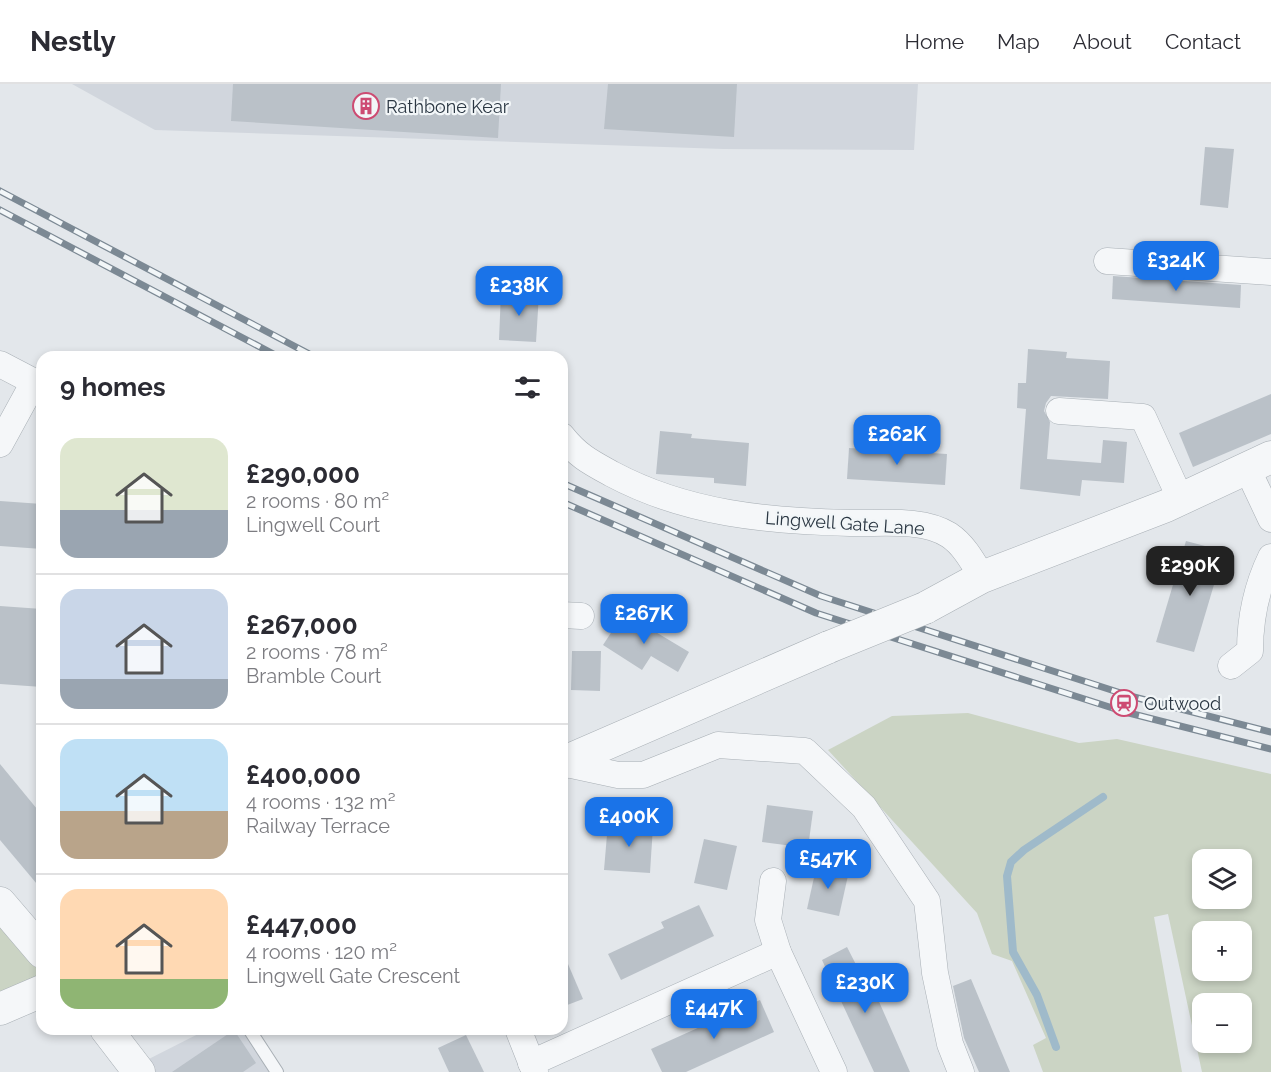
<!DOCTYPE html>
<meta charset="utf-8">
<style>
body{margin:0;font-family:Raleway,sans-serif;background:#f7f7f7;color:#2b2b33;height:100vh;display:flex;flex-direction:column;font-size:22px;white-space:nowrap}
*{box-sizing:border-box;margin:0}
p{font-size:20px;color:#7c7c81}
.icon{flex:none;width:33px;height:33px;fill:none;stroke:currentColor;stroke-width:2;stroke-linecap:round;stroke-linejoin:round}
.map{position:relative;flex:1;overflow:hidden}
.sheet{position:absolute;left:36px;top:267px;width:532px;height:684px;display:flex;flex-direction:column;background:#fff;border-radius:18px;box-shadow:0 3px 9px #0003}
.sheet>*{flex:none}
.controls{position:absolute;left:1192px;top:765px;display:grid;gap:12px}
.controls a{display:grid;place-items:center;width:60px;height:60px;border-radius:12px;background:#fff;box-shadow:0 3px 9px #0003;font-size:30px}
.price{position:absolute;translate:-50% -51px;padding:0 14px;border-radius:12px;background:#1a73e8;color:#fff;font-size:20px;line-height:39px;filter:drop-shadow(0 2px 3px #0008)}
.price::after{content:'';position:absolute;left:50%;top:36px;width:18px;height:14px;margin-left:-9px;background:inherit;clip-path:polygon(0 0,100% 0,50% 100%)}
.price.active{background:#222;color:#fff}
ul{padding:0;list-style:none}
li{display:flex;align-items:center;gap:18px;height:150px;padding:0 24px}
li+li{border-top:2px solid #e1e1e2}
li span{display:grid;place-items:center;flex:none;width:168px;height:120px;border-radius:18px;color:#555}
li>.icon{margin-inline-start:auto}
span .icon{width:72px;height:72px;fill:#fffc;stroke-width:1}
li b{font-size:26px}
h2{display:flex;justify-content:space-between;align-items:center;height:72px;padding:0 24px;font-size:26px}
header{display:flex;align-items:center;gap:36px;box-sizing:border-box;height:84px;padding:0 30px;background:#fff;border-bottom:2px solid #e1e1e2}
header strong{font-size:28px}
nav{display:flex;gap:33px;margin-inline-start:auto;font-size:21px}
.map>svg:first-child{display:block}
</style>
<header>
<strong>Nestly</strong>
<nav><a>Home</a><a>Map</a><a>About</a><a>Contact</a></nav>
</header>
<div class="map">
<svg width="1271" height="988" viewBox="0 0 1271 988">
<rect width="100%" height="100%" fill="#e3e7eb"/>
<!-- built -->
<g fill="#d1d6dd">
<path d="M72,0H918L914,66L724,65L155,46Z"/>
<path d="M208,945H249L277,988H139L135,982Z"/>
</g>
<!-- green -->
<g fill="#cbd4c4" fill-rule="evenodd">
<path d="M968,629L1079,659L1117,655L1271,690V988H1202L1168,830L1154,833L1182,988H1043L1033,961L1046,954L1012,877L992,870L977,829L828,666L892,632ZM1203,776H1242V814H1203ZM1203,848H1242V886H1203ZM1203,920H1242V958H1203Z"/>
<path d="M0,816L42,866V907L0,925Z"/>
</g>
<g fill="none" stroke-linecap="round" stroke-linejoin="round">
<!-- stream -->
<path stroke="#9fbaca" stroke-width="8" d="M1056,963L1037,911L1013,868L1007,792L1011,778L1024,766L1103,713"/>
</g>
<!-- building -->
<g fill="#bac1c8">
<path d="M233,0H501L498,54L231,37Z"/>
<path d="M608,0H737L734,53L604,45Z"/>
<path d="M1205,63L1234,65L1228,124L1200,121Z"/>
<path d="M1113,192L1241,201L1240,224L1112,215Z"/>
<path d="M501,208L539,210L536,258L499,256Z"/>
<path d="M1028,265L1067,268L1066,274L1110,277L1108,315L1051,312L1046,319L1044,327L1050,338L1047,375L1101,379L1103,356L1127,358L1124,399L1082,396L1080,412L1020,405L1026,325L1017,324L1018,299H1026Z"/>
<path d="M1271,310V350L1193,383L1179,349Z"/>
<path d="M660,347L692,350L691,354L749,359L746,402L714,399V394L656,390Z"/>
<path d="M849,364L947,370L945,401L847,395Z"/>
<path d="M0,417L42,420V465L0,462Z"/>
<path d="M1186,457L1224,467L1194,568L1156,558Z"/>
<path d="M0,522L42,525V603L0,600Z"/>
<path d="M624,529L689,568L678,588L651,572L642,586L603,561Z"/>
<path d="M572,567H601L600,607L571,606Z"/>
<path d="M0,680L42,731V806L0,756Z"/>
<path d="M767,721L813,727L808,764L762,758Z"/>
<path d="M608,739L653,742L650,789L604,786Z"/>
<path d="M704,755L737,762L727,806L694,799Z"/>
<path d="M817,780L849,787L839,832L807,825Z"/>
<path d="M699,821L714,852L621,896L608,870L664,844L661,838Z"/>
<path d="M847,863L869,906L873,904L910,988H874L822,876Z"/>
<path d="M562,866L583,915L562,923Z"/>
<path d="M971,895L999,962L1010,988H979L964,954L953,902Z"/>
<path d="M760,916L774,948L686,988H662L651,965Z"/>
<path d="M234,946L256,979L243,988H172Z"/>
<path d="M466,951L484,988H449L438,964Z"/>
</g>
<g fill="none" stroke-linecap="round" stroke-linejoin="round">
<defs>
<path id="service" d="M249,945L277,988"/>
<g id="minor">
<path d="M1107,177L1271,188"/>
<path d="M0,280L42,302"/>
<path d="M1059,327L1143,333L1180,414"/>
<path d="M562,352C578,372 590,378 612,390C687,430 768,437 850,439C881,440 922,434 949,451C964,461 973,478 982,493"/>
<path d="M0,360L34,298"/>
<path d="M1247,384L1271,435"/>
<path d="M562,531L581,532"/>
<path d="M1231,582L1250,567C1250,535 1257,502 1271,473"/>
<path d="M562,679L618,691H643L718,661L805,667L864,723L927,817L935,889L950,960L961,988"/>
<path d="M773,797L768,836L778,868"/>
<path d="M518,945L535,988"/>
<path d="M531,979L778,868L834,988"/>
</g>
<g id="tertiary">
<path d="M925,524L982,493L1166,422L1271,373"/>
<path d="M562,679L829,563"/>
<path d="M0,819L42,868"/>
<path d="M0,925L42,907"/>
<path d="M106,945L139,988"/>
</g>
</defs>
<!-- service casing -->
<use href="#service" stroke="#a8afb5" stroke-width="14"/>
<!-- minor casing -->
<use href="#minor" stroke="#a8afb5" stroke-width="27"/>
<!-- tertiary casing -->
<use href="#tertiary" stroke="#a8afb5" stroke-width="33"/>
<!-- service -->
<use href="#service" stroke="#f5f7f9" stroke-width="12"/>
<!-- minor -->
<use href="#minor" stroke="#f5f7f9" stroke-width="26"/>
<!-- tertiary -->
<use href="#tertiary" stroke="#f5f7f9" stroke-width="32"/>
<defs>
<g id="rail">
<path d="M0,107L315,273"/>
<path d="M0,126L279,273"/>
<path d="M562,399L821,512L1130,612L1271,648"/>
<path d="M562,418L816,529L1125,628L1271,665"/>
</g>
</defs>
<!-- rail casing -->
<use href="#rail" stroke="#7c8994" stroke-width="7"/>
<!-- rail -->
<use href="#rail" stroke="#f2f6f8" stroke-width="4.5" stroke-dasharray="14" stroke-linecap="butt"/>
<defs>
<path id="tertiary-bridge" d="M829,563L925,524"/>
</defs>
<!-- tertiary-bridge casing -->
<use href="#tertiary-bridge" stroke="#a8afb5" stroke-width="33" stroke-linecap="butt"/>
<!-- tertiary-bridge -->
<use href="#tertiary-bridge" stroke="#f5f7f9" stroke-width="32"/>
</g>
<!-- icons -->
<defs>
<symbol id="building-ring" viewBox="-11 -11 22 22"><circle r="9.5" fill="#f2f6f8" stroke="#cd4b72" stroke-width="1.5"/><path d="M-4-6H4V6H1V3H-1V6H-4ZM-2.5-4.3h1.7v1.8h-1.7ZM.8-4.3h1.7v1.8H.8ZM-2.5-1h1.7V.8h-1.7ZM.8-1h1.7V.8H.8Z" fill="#cd4b72"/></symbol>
<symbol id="station-ring" viewBox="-11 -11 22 22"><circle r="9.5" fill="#f2f6f8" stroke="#cd4b72" stroke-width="1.5"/><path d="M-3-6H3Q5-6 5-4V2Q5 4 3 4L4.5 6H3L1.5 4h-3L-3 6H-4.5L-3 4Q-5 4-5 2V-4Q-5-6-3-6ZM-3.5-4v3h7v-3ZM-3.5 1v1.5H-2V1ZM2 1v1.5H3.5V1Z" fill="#cd4b72"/></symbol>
</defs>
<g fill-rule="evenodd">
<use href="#building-ring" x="351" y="7" width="30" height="30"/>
<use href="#station-ring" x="1109" y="604" width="30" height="30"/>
</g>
<g text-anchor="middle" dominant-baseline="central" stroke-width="4.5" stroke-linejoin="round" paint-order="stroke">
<!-- poi labels -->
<g font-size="18" fill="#2b3743" stroke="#f2f6f8" text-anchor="start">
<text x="386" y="22">Rathbone Kear</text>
<text x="1144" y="619">Outwood</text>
</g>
<!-- street labels -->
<g font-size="18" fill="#2b3743" stroke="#f2f6f8">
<text transform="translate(845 439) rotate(4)">Lingwell Gate Lane</text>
</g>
</g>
</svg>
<div class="controls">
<a><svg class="icon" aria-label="layers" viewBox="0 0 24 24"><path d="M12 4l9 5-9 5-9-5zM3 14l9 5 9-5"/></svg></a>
<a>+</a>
<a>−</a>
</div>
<b class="price" style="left:1176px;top:208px">£324K</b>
<b class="price" style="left:519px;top:233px">£238K</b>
<b class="price" style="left:897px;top:382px">£262K</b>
<b class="price active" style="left:1190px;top:513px">£290K</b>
<b class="price" style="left:644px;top:561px">£267K</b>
<b class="price" style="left:629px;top:764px">£400K</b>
<b class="price" style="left:828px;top:806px">£547K</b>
<b class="price" style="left:865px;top:930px">£230K</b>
<b class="price" style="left:714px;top:956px">£447K</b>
<section class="sheet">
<h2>9 homes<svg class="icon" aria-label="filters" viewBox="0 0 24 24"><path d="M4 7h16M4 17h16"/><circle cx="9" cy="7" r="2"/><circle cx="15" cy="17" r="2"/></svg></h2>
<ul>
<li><span style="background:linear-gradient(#dfe7d0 60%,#9aa5b1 0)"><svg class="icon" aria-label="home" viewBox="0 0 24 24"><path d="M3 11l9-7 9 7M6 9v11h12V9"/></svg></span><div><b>£290,000</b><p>2 rooms · 80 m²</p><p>Lingwell Court</p></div></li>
<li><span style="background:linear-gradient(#c9d6e8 75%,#9aa5b1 0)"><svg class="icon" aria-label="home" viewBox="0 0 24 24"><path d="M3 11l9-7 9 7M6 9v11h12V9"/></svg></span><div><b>£267,000</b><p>2 rooms · 78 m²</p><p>Bramble Court</p></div></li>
<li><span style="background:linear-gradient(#bfe0f5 60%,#b9a48a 0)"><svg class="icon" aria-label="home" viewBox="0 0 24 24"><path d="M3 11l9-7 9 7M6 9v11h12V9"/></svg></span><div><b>£400,000</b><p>4 rooms · 132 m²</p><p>Railway Terrace</p></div></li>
<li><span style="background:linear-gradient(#ffd9b3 75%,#8fb573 0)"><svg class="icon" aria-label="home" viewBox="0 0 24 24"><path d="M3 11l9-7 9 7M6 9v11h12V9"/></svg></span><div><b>£447,000</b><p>4 rooms · 120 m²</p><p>Lingwell Gate Crescent</p></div></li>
</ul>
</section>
</div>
